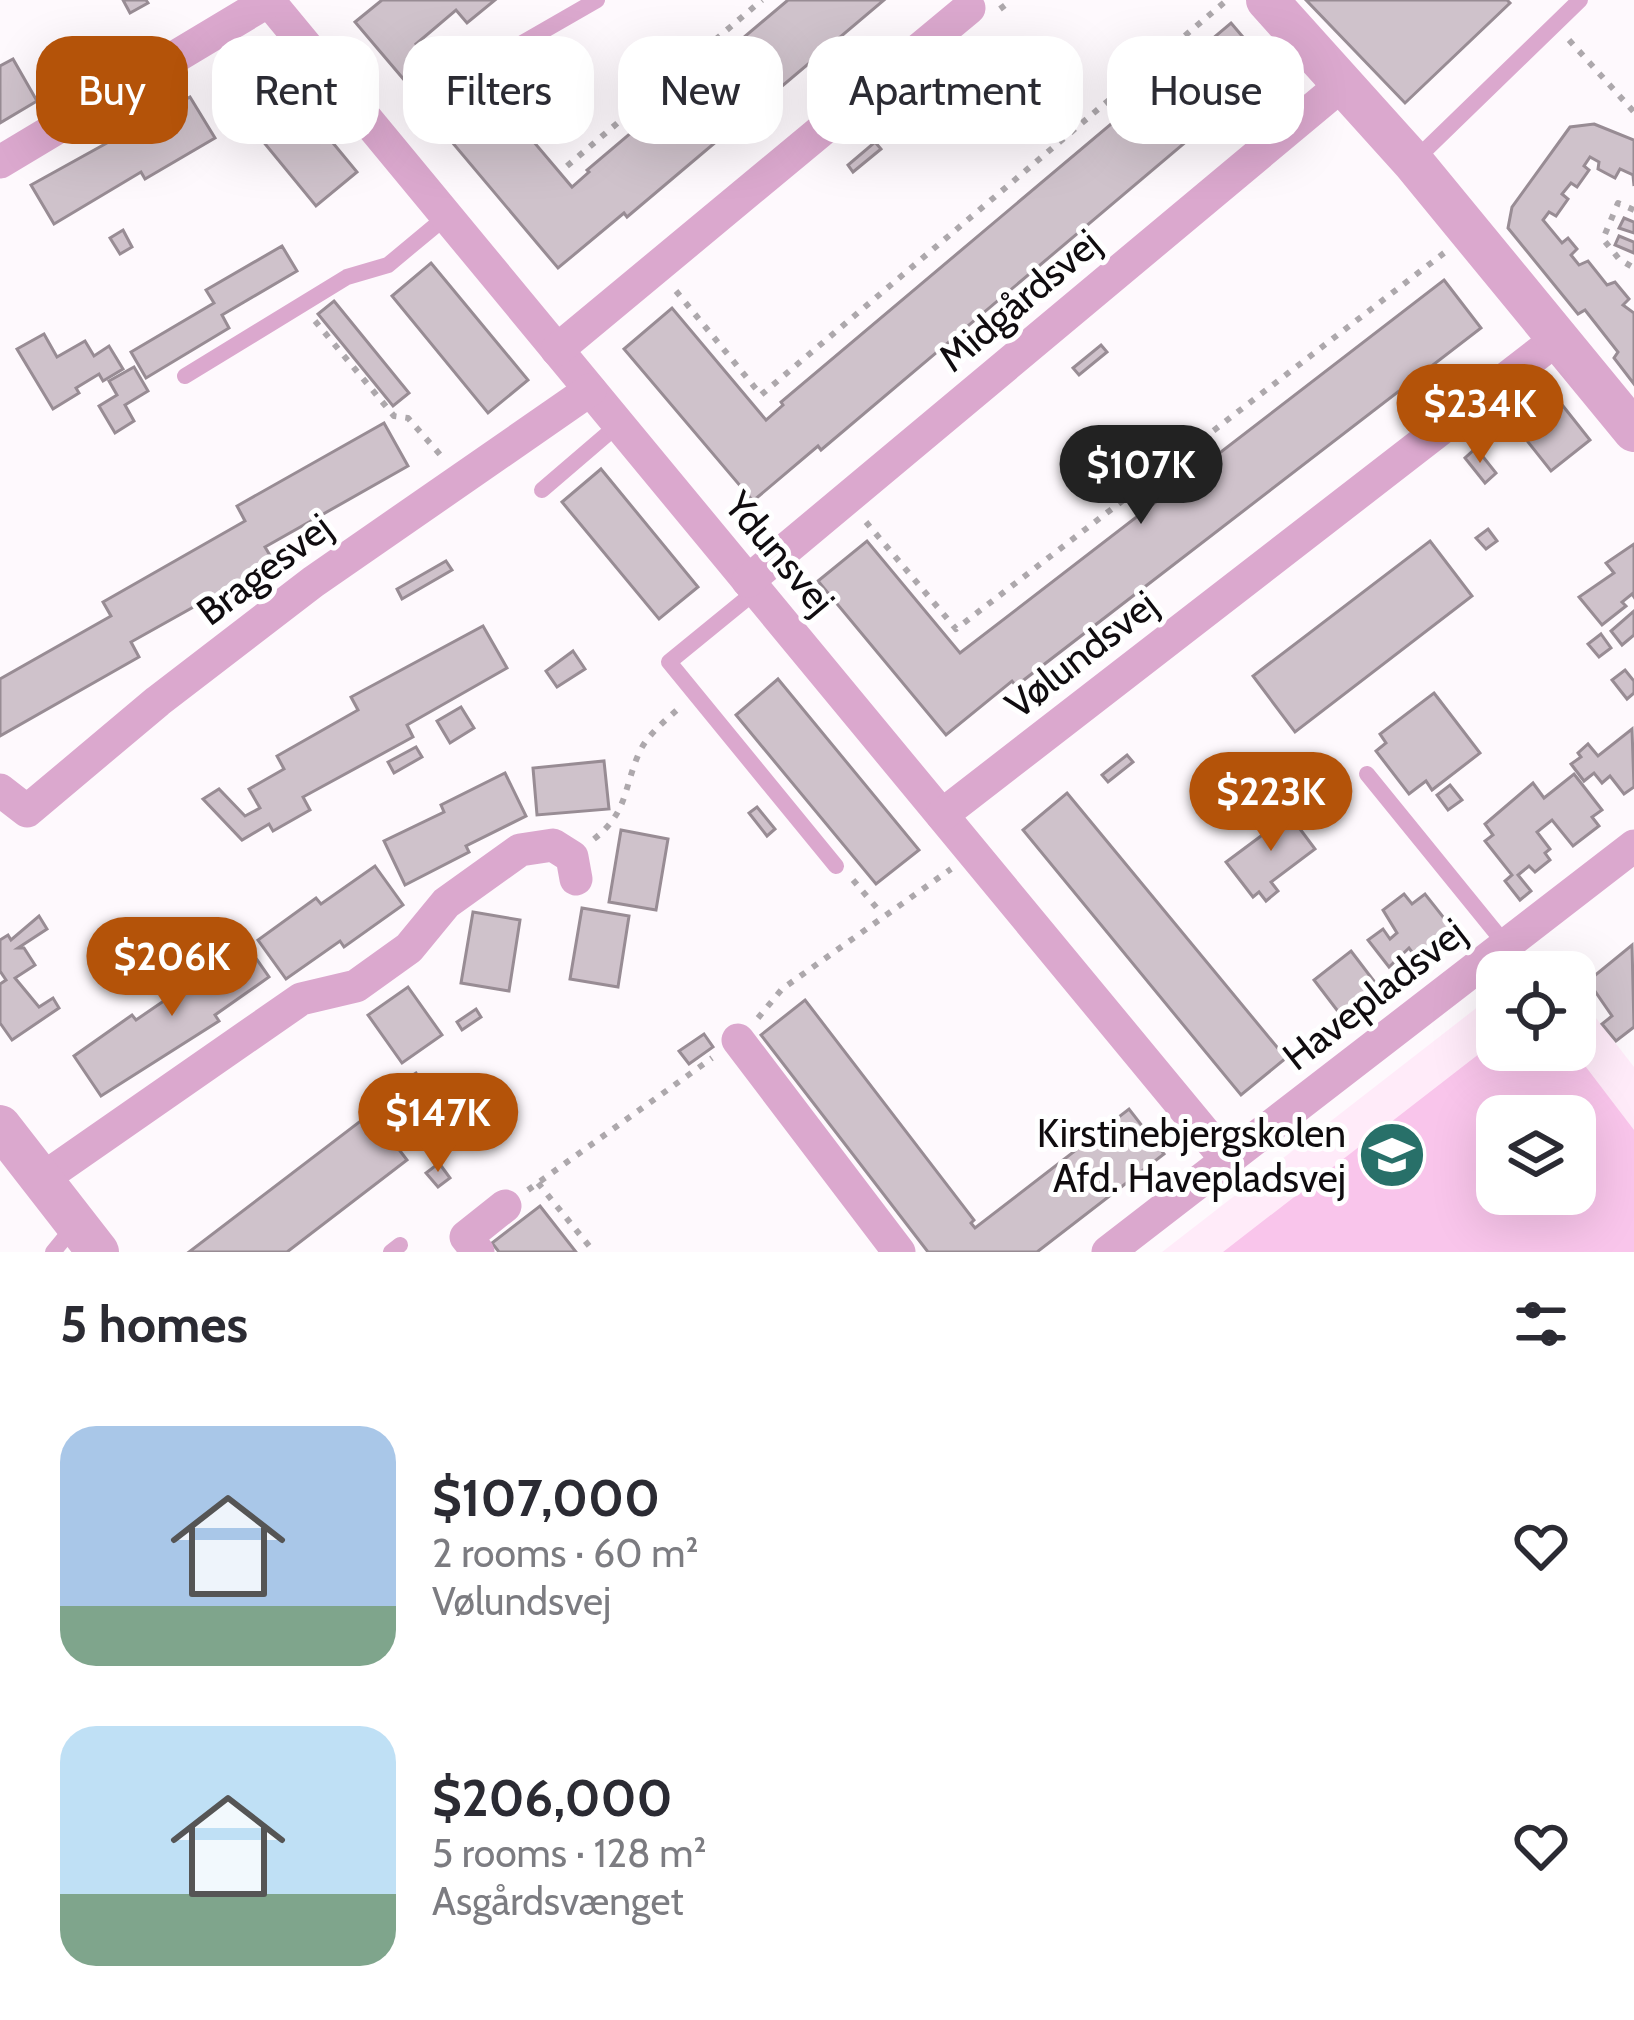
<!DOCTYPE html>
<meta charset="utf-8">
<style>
body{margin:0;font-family:Cabin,sans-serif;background:#f2f2f3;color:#2b2b33;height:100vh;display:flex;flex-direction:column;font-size:45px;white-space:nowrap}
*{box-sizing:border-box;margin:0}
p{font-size:39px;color:#7c7c81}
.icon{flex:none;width:66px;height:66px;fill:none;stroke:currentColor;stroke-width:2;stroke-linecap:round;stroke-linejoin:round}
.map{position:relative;height:1252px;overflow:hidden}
.side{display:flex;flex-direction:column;background:#fff;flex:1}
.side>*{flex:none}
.banner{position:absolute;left:36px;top:36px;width:1563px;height:108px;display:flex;gap:24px}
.fabs{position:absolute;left:1476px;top:951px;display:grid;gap:24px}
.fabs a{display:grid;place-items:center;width:120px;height:120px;border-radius:24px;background:#fff;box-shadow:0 12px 48px #0002;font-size:60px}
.price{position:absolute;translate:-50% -102px;padding:0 27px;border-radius:42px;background:#b45309;color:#fff;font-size:39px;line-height:78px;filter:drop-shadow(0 3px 6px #0008)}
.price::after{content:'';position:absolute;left:50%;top:72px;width:36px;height:27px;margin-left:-18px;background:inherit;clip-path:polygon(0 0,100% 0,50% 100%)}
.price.active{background:#222;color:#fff}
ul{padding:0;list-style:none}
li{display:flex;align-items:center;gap:36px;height:300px;padding:0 60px}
li span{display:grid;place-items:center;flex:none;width:336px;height:240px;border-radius:36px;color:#555}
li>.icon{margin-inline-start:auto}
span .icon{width:144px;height:144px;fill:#fffc;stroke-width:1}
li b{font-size:51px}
h2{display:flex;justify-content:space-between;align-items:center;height:144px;padding:0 60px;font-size:51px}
.chip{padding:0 42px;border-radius:36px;background:#fff;box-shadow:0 12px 48px #0002;font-size:42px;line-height:108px}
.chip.active{background:#b45309;color:#fff}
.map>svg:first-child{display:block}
</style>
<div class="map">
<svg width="1634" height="1252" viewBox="0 0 1634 1252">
<rect width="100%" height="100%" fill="#fef9fd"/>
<!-- built -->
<path fill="#ffebf9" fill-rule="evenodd" d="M1575,991L1634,1067V1252H1162L1497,992V1050H1575ZM1497,1116H1575V1194H1497Z"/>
<!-- green -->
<path fill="#f9c5eb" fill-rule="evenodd" d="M1497,1040V1050H1573L1634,1130V1252H1223ZM1497,1116H1575V1194H1497Z"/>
<!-- building -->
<g fill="#cfc2cb" stroke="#988c94" stroke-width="3">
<path d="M123,0H146L148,3L130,13Z"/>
<path d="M382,0H495L467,23L456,10L416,44L441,74L417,95L355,22Z"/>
<path d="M788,0H884L627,217L624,213L558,268L430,116L477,75L572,187L589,172L587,170Z"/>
<path d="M1306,0H1507L1510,3L1405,103Z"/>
<path d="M1231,23L1271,70L821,450L818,446L753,501L624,349L672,308L766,420L783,405L781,402Z"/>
<path d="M481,47L489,57L475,68L467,57Z"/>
<path d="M13,59L37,101L0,123V66Z"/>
<path d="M266,62L357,172L316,206L225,95Z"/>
<path d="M190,97L215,138L145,179L141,172L54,224L31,185Z"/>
<path d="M1594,124L1634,140V186L1633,175L1620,169L1615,178L1598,169L1599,162L1590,157L1584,166L1589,170L1577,187L1571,183L1562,194L1568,199L1556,216L1549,212L1543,220L1562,243L1568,238L1577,249L1571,255L1579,265L1588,261L1607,285L1615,282L1629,299L1623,305L1634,313V384L1614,358L1618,352L1585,310L1578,314L1508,228L1512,207L1570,127Z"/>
<path d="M875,142L881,149L853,172L848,165Z"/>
<path d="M1624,218L1634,222V233L1619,228Z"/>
<path d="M123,230L132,247L120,254L110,238Z"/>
<path d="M1619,236L1634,242V253L1615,245Z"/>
<path d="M282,246L297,271L222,315L229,328L146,378L131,352L214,303L206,290Z"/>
<path d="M431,263L528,380L488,413L392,296Z"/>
<path d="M1444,280L1481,328L1016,686L1012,681L946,735L818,581L867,541L960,653Z"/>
<path d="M334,301L409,393L393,406L318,314Z"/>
<path d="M44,334L57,357L85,341L94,356L109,346L123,369L103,381L99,374L76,388L79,393L53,409L17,349Z"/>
<path d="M1101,345L1107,352L1079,375L1073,368Z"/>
<path d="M134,367L148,391L125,405L134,421L115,433L99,406L117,395L109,381Z"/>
<path d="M1544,382L1590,440L1551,471L1505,413Z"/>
<path d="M384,423L408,466L265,547L274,562L131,642L139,657L0,736V679L111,616L103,602L245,521L237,506Z"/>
<path d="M1476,448L1496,473L1485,483L1465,458Z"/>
<path d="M601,469L698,587L659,619L562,502Z"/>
<path d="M1488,529L1497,541L1486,549L1476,538Z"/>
<path d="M1430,541L1472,596L1295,732L1253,676Z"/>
<path d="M1634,544V597L1632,594L1622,602L1626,606L1602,625L1579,597L1614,573L1606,563Z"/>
<path d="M446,561L452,570L402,599L397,589Z"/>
<path d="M1634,611V635L1622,645L1611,631Z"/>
<path d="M483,626L507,668L407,725L413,737L303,797L310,810L273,831L269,824L242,840L203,799L219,789L245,816L260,808L249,789L284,769L277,756L358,710L351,697Z"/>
<path d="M1601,634L1611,648L1599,657L1588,644Z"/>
<path d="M573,651L585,669L557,687L546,671Z"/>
<path d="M1625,670L1634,681V693L1627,699L1612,680Z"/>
<path d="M778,679L919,850L876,884L736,715Z"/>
<path d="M1434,693L1480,753L1432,790L1426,781L1409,794L1376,751L1386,743L1380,734Z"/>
<path d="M461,707L474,728L450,743L437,721Z"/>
<path d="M1632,729L1634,787L1624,794L1610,776L1602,783L1594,773L1584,781L1571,764L1581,757L1578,753L1588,744L1598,756Z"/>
<path d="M416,747L422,757L394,773L388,762Z"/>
<path d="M1127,755L1133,762L1108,782L1102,775Z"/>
<path d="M604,761L609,809L537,815L533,768Z"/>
<path d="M505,773L526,816L466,846L469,852L405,885L384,841L444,812L441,805Z"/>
<path d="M1574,774L1602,810L1592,817L1599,826L1573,846L1552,820L1537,832L1550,849L1545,853L1550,860L1535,872L1529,866L1518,875L1531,891L1520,900L1505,881L1512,875L1485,841L1493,835L1485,824L1533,783L1544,798Z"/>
<path d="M1450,785L1462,800L1448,810L1437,795Z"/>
<path d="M1067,793L1286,1058L1241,1095L1023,830Z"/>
<path d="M1290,803L1297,813L1291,817L1315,849L1271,882L1278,891L1266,901L1259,892L1253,897L1226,862L1265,833L1260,825Z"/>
<path d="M757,807L775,829L767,836L749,813Z"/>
<path d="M621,830L668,839L656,910L609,902Z"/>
<path d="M375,866L403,905L344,947L340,941L286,979L258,940L316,898L321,904Z"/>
<path d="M1404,894L1412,904L1425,894L1455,932L1418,960L1409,948L1389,967L1368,940L1383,929L1390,939L1397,933L1383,910Z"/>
<path d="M582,908L629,916L618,987L570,979Z"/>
<path d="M473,912L520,920L509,991L461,983Z"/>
<path d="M39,916L47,929L18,948H24L35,965L15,978L39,1007L53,998L59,1008L12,1040L0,1023V984L6,980L0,971V940L8,935L11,940Z"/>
<path d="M242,938L269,977L215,1015L219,1021L101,1096L74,1056L132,1015L136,1020L187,985L183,979Z"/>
<path d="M1632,945L1634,1027L1616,1041L1602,1024L1612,1016L1588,981Z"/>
<path d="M1351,951L1380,989L1343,1018L1314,980Z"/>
<path d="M408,987L442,1035L402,1063L368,1015Z"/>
<path d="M805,1000L974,1220L971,1223L975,1228L1129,1109L1164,1154L1037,1252H928L761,1035Z"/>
<path d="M476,1009L481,1017L462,1030L457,1022Z"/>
<path d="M704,1034L713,1047L689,1064L679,1051Z"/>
<path d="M416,1073L427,1089L409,1102L397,1085Z"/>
<path d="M371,1113L407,1160L287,1252H189Z"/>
<path d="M439,1163L450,1178L438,1187L426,1173Z"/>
<path d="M540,1206L576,1252H499L492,1243Z"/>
</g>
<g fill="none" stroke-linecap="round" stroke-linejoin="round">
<!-- path -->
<g stroke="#ada8ac" stroke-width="6" stroke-dasharray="6 9" stroke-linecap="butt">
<path d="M1000,9L1012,0"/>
<path d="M1569,40L1634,112"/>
<path d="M567,166L762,0"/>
<path d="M1634,210L1618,203L1603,239L1619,259L1634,268"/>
<path d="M676,291L761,395L1227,0"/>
<path d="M315,321L394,416L408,418L443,458"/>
<path d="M866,522L956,629L1444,253"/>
<path d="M594,839C628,812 623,790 639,753C647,735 664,722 679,708"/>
<path d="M853,880L882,914"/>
<path d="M758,1018L782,989L951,869"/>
<path d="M538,1183L594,1252"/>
<path d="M528,1190L712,1058"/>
</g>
<!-- service -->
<g stroke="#dba8ce" stroke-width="16">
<path d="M510,50L597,0"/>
<path d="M1413,162L1580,0"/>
<path d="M185,376L347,277L388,265L447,216"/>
<path d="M542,490L619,424"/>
<path d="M756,591L669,662L836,866"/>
<path d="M1367,774L1506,945"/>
<path d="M53,1252L76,1224"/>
<path d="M391,1252L400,1245"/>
</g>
<!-- minor -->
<g stroke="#dba8ce" stroke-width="33">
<path d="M268,0L1227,1160"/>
<path d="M0,162L270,0"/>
<path d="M557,350L969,8"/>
<path d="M748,581L1344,83"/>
<path d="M0,790L27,811L158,701L313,582L590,390"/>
<path d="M942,815L1557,339"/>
<path d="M738,1040L899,1252"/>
<path d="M42,1179L301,999L356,986L409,948L446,903L520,850L553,845L572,857L576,879"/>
<path d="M478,1252L466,1237L505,1206"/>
<path d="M1108,1252L1634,846"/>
</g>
<!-- tertiary -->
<g stroke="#dba8ce" stroke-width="42">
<path d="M1267,0L1413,162L1634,431"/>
<path d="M0,1126L98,1252"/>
</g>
</g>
<!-- icons -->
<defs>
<symbol id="school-disc" viewBox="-11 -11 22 22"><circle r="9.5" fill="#287069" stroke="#fff"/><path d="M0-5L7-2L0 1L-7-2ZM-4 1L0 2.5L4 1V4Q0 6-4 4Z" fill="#fff"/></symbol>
</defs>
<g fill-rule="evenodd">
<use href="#school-disc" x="1354" y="1117" width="76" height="76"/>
</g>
<g text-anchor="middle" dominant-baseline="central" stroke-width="10" stroke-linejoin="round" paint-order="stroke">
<!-- street labels -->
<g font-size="39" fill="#100c0f" stroke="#fff">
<text transform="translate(1019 300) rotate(-40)">Midgårdsvej</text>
<text transform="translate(780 553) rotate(50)">Ydunsvej</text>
<text transform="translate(264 569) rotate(-37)">Bragesvej</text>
<text transform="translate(1081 654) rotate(-38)">Vølundsvej</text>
<text transform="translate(1374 994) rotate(-38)">Havepladsvej</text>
</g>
<!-- poi labels -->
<g font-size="39" fill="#100c0f" stroke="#fff" text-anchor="end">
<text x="1346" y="1133">Kirstinebjergskolen<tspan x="1346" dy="45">Afd. Havepladsvej</tspan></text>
</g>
</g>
</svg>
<div class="fabs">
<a><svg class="icon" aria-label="locate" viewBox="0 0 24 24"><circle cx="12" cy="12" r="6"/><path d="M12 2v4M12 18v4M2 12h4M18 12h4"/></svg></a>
<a><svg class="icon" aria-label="layers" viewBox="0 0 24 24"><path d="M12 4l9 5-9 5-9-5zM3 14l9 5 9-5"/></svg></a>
</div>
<b class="price" style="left:1480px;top:466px">$234K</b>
<b class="price active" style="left:1141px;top:527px">$107K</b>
<b class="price" style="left:1271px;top:854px">$223K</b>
<b class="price" style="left:172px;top:1019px">$206K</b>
<b class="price" style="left:438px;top:1175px">$147K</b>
<div class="banner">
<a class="chip active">Buy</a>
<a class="chip">Rent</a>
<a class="chip">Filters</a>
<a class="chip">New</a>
<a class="chip">Apartment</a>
<a class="chip">House</a>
</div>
</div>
<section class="side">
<h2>5 homes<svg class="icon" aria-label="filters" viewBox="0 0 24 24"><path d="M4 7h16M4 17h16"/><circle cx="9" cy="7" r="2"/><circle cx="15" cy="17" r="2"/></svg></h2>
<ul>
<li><span style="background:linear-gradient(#a9c7e8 75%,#7fa58c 0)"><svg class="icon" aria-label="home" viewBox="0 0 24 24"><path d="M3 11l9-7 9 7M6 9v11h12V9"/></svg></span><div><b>$107,000</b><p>2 rooms · 60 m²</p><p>Vølundsvej</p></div><svg class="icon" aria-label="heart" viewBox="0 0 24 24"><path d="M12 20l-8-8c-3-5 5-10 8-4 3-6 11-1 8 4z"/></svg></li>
<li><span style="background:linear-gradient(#bfe0f5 70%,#7fa58c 0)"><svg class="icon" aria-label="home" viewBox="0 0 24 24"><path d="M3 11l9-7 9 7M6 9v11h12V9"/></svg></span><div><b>$206,000</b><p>5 rooms · 128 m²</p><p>Asgårdsvænget</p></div><svg class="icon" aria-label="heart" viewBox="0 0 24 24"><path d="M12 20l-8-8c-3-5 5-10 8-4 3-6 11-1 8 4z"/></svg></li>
</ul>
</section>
